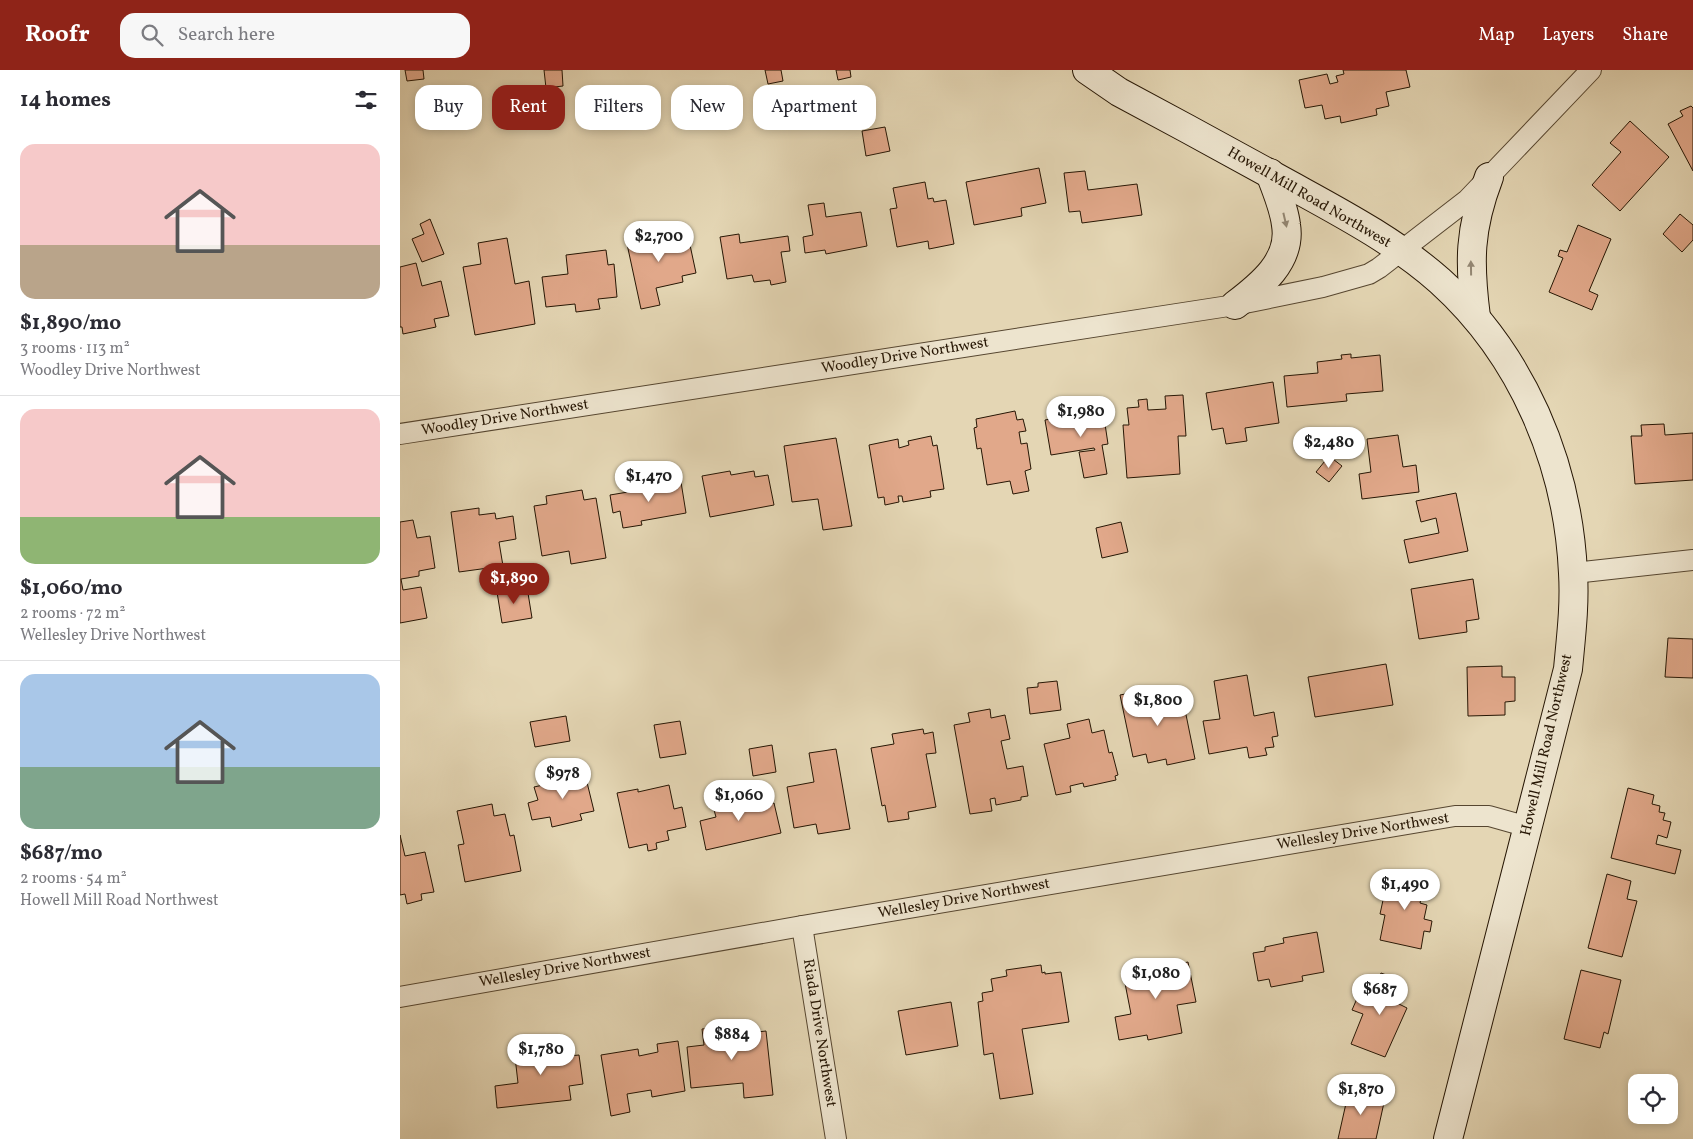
<!DOCTYPE html>
<meta charset="utf-8">
<style>
body{margin:0;font-family:Vollkorn,serif;background:#f7f7f7;color:#2b2b33;height:100vh;display:flex;flex-direction:column;font-size:19px;white-space:nowrap}
*{box-sizing:border-box;margin:0}
p{font-size:16px;color:#7c7c81}
.icon{flex:none;width:28px;height:28px;fill:none;stroke:currentColor;stroke-width:2;stroke-linecap:round;stroke-linejoin:round}
.map{position:relative;flex:1;overflow:hidden}
.sheet{display:flex;flex-direction:column;background:#fff;width:400px}
.sheet>*{flex:none}
.guide{position:absolute;left:15px;top:15px;width:475px;height:45px;display:flex;gap:10px}
.controls{position:absolute;left:1228px;top:1004px;display:grid;gap:10px}
.controls a{display:grid;place-items:center;width:50px;height:50px;border-radius:10px;background:#fff;box-shadow:0 2px 8px #0003;font-size:25px}
.price{position:absolute;translate:-50% -42px;padding:0 11px;border-radius:18px;background:#fff;color:#222;font-size:16px;line-height:32px;filter:drop-shadow(0 1px 2px #0008)}
.price::after{content:'';position:absolute;left:50%;top:30px;width:15px;height:11px;margin-left:-8px;background:inherit;clip-path:polygon(0 0,100% 0,50% 100%)}
.price.on{background:#8f2418;color:#fff}
ul{padding:0;list-style:none}
li{display:grid;align-content:center;gap:10px;height:265px;padding:0 20px}
li+li{border-top:1px solid #e1e1e2}
li span{display:grid;place-items:center;height:155px;border-radius:15px;color:#555}
li>.icon{margin-inline-start:auto}
span .icon{width:90px;height:90px;fill:#fffc;stroke-width:1}
li b{font-size:21px}
h2{display:flex;justify-content:space-between;align-items:center;height:60px;padding:0 20px;font-size:21px}
.tag{padding:0 18px;border-radius:15px;background:#fff;box-shadow:0 2px 8px #0003;font-size:18px;line-height:45px}
.tag.on{background:#8f2418;color:#fff}
header{display:flex;align-items:center;gap:30px;box-sizing:border-box;height:70px;padding:0 25px;background:#8f2418;color:#fff}
header strong{font-size:24px}
nav{display:flex;gap:28px;margin-inline-start:auto;font-size:18px}
.search{width:350px;height:45px;background:#f7f7f7;display:flex;align-items:center;gap:12px;box-sizing:border-box;padding:0 18px;border-radius:15px;color:#7c7c81;font-size:19px}
main{display:flex;flex:1;min-height:0}
.map>svg:first-child{display:block}
</style>
<header>
<strong>Roofr</strong>
<div class="search"><svg class="icon" aria-label="search" viewBox="0 0 24 24"><circle cx="10" cy="10" r="6"/><path d="M15 15l6 6"/></svg>Search here</div>
<nav><a>Map</a><a>Layers</a><a>Share</a></nav>
</header>
<main>
<section class="sheet">
<h2>14 homes<svg class="icon" aria-label="filters" viewBox="0 0 24 24"><path d="M4 7h16M4 17h16"/><circle cx="9" cy="7" r="2"/><circle cx="15" cy="17" r="2"/></svg></h2>
<ul>
<li><span style="background:linear-gradient(#f6c9c9 65%,#b9a48a 0)"><svg class="icon" aria-label="home" viewBox="0 0 24 24"><path d="M3 11l9-7 9 7M6 9v11h12V9"/></svg></span><div><b>$1,890/mo</b><p>3 rooms · 113 m²</p><p>Woodley Drive Northwest</p></div></li>
<li><span style="background:linear-gradient(#f6c9c9 70%,#8fb573 0)"><svg class="icon" aria-label="home" viewBox="0 0 24 24"><path d="M3 11l9-7 9 7M6 9v11h12V9"/></svg></span><div><b>$1,060/mo</b><p>2 rooms · 72 m²</p><p>Wellesley Drive Northwest</p></div></li>
<li><span style="background:linear-gradient(#a9c7e8 60%,#7fa58c 0)"><svg class="icon" aria-label="home" viewBox="0 0 24 24"><path d="M3 11l9-7 9 7M6 9v11h12V9"/></svg></span><div><b>$687/mo</b><p>2 rooms · 54 m²</p><p>Howell Mill Road Northwest</p></div></li>
</ul>
</section>
<div class="map">
<svg width="1293" height="1069" viewBox="0 0 1293 1069">
<rect width="100%" height="100%" fill="#e4d6b4"/>
<filter id="stains"><feTurbulence type="fractalNoise" baseFrequency=".004" numOctaves="4"/><feColorMatrix values="0 0 0 0 .2 0 0 0 0 .09 0 0 0 0 .02 0 0 0 .5 -.17"/></filter>
<radialGradient id="worn" r=".72"><stop offset=".6" stop-color="#630" stop-opacity="0"/><stop offset="1" stop-color="#630" stop-opacity=".3"/></radialGradient>
<!-- building -->
<g fill="#e1a88a" stroke="#261604">
<path d="M5,0H23L24,9L7,11Z"/>
<path d="M144,0H162L163,16L146,18Z"/>
<path d="M365,0H381L383,11L368,14Z"/>
<path d="M436,0H450L451,7L438,10Z"/>
<path d="M943,0H1006L1010,17L986,22L989,36L976,39L977,45L941,53L940,46L925,49L922,35L905,38L899,10L927,4L930,14L938,12L936,6L944,4Z"/>
<path d="M1291,36L1293,38V101L1268,54L1283,46L1280,41Z"/>
<path d="M1230,51L1269,87L1220,141L1192,115L1221,82L1210,73Z"/>
<path d="M485,57L490,81L466,86L462,61Z"/>
<path d="M639,98L646,133L621,138L622,146L574,155L566,112Z"/>
<path d="M685,101L688,120L737,114L742,145L682,153L680,141L669,142L664,103Z"/>
<path d="M525,112L528,129L533,128L534,132L546,130L554,174L529,179L528,171L497,177L490,139L497,138L493,118Z"/>
<path d="M424,133L426,147L461,142L467,176L426,184L425,180L405,183L403,167L413,165L408,135Z"/>
<path d="M1280,144L1293,155V170L1282,182L1263,164Z"/>
<path d="M30,149L44,184L22,192L12,169L24,164L20,154Z"/>
<path d="M272,152L277,177L290,175L296,203L282,206L283,212L256,218L260,235L241,239L227,174L248,170L246,157Z"/>
<path d="M1178,155L1211,169L1189,221L1198,225L1192,240L1149,222L1163,188L1158,186L1160,180L1167,182Z"/>
<path d="M339,164L340,173L388,166L390,181L381,182L386,212L371,215L370,210L354,212L352,205L327,209L320,167Z"/>
<path d="M107,168L115,214L129,211L135,254L75,265L63,197L81,194L78,173Z"/>
<path d="M206,180L208,195L214,194L217,227L198,229L200,239L176,242L175,234L146,237L142,207L168,204L166,185Z"/>
<path d="M16,193L22,216L41,211L49,246L34,249L36,257L3,264L2,257H0V197Z"/>
<path d="M951,284V288L980,285L983,321L946,324L947,331L887,337L884,306L918,303L917,292L942,289L941,285Z"/>
<path d="M873,312L879,353L845,358L847,371L826,374L823,358L812,360L806,323Z"/>
<path d="M783,325L786,366H778L780,404L727,408L723,355H729L727,338L739,337L738,330L747,329L748,340L766,339L765,326Z"/>
<path d="M702,334L708,374L702,375L707,404L684,408L679,382L695,380L694,378L651,385L645,350L684,343L683,337Z"/>
<path d="M615,341L617,350L623,349L626,361L619,362L621,374L627,373L631,399L625,401L629,421L613,424L610,411L587,415L581,378L577,379L574,358L577,357L576,349Z"/>
<path d="M1264,354L1265,365L1293,363V410L1235,414L1231,366H1242L1241,355Z"/>
<path d="M998,365L1003,397L1016,395L1019,422L962,429L959,404L971,402L967,369Z"/>
<path d="M531,366L533,376L537,375L544,419L530,421L531,427L503,432L502,426H498L499,432L485,435L484,427L478,428L469,375L498,369L499,378L509,375L508,371Z"/>
<path d="M436,368L452,456L423,460L418,429L392,432L384,376Z"/>
<path d="M929,386L942,396L929,412L916,402Z"/>
<path d="M330,401L331,405L354,401L355,407L368,405L374,435L310,447L302,406Z"/>
<path d="M258,409L259,415L281,412L286,443L241,451L242,455L223,458L220,441L213,443L210,425L246,419L245,412Z"/>
<path d="M182,420L184,430L196,428L206,488L171,494L169,481L142,486L134,436L147,434L146,426Z"/>
<path d="M1056,423L1068,481L1009,493L1004,470L1039,463L1036,448L1021,452L1016,431Z"/>
<path d="M79,438V445L95,443L96,449L113,446L116,469L99,472L103,496L59,502L51,442Z"/>
<path d="M13,450L17,468L30,466L35,498L19,501V506L1,509L3,520L21,517L27,548L0,553V452Z"/>
<path d="M721,452L728,482L702,488L696,458Z"/>
<path d="M1073,509L1079,549L1066,551L1067,562L1019,569L1011,519Z"/>
<path d="M127,517L132,548L102,553L97,522Z"/>
<path d="M1268,568L1293,569V608L1265,607Z"/>
<path d="M986,594L993,635L915,647L908,607Z"/>
<path d="M1102,596V607H1115V631L1105,632V645L1068,646L1067,597Z"/>
<path d="M847,605L854,646L874,642L878,666L872,667L874,677L865,678L867,685L849,688L847,677L809,684L803,651L820,649L814,611Z"/>
<path d="M657,611L661,640L630,644L627,618L638,617V613Z"/>
<path d="M751,619L753,627L761,626L762,630L782,625L795,689L767,695L766,689L748,693L746,684L733,687L720,625Z"/>
<path d="M590,639L591,648L605,645L610,669L601,671L607,699L623,696L628,726L621,727V730L596,735L595,728L590,729L592,741L570,744L554,655L570,652L568,643Z"/>
<path d="M166,646L170,671L135,677L130,652Z"/>
<path d="M689,649L692,663L704,660L709,683L712,682L718,705L715,706L716,710L684,717L683,713L670,716L671,722L656,725L644,674L670,668L667,654Z"/>
<path d="M280,651L286,684L260,688L254,655Z"/>
<path d="M523,659L524,664L533,662L536,683L526,684L536,737L508,742L509,749L488,752L485,735L482,736L471,678L494,674L492,664Z"/>
<path d="M372,675L376,702L353,706L349,679Z"/>
<path d="M436,679L450,759L418,764L416,754L394,758L387,717L414,712L409,683Z"/>
<path d="M183,696L194,741L180,744L182,750L152,757L150,747L132,750L128,733L138,730L134,717L170,709L168,700Z"/>
<path d="M269,715L274,739L282,737L286,757L267,761L269,770L256,773L257,779L248,781L247,774L229,778L217,723L238,719V722Z"/>
<path d="M1228,718L1254,725L1252,734L1260,736L1259,742L1265,743L1263,750L1271,752L1267,768L1258,765L1256,774L1281,780L1275,804L1211,788Z"/>
<path d="M348,721L352,738L374,733L381,763L306,780L300,751L316,747L314,740L325,738L323,727Z"/>
<path d="M92,734L94,746L105,744L110,766L114,765L121,801L65,812L58,775L64,774L57,741Z"/>
<path d="M0,765L5,786L25,782L34,822L21,824L22,830L7,834L5,824L0,825Z"/>
<path d="M995,800L1026,806L1020,833L1027,835L1024,849L1032,851L1030,862L1024,861L1021,879L980,870L985,845L980,844L985,821L990,822Z"/>
<path d="M1207,804L1231,811L1227,829L1237,831L1222,887L1188,878Z"/>
<path d="M917,862L924,902L902,906L903,911L871,917L869,909L858,911L853,883L865,881V877L884,873L883,868Z"/>
<path d="M773,889L774,895L788,892L796,932L777,935L782,963L748,970L747,965L719,970L715,947L731,944L723,903L739,900L738,895Z"/>
<path d="M641,895L642,903L645,902V904L661,902L669,952L622,959L633,1024L600,1029L593,983L584,985L578,932L583,931L582,923L593,921L591,909L607,906L606,900Z"/>
<path d="M1181,900L1221,910L1208,964L1204,962L1200,978L1164,969Z"/>
<path d="M981,903L1005,912L997,933L1007,938L985,987L951,974L963,944L952,940L959,924L970,928Z"/>
<path d="M551,932L558,976L506,985L498,941Z"/>
<path d="M339,955L340,964L366,961L373,1025L344,1028L343,1013L291,1018L287,977L304,975L302,959Z"/>
<path d="M278,971L285,1021L252,1027L251,1020L227,1024L230,1042L211,1046L201,985L238,979L239,986L258,982L257,974Z"/>
<path d="M168,973L169,986L179,985L183,1014L169,1016L171,1030L97,1038L95,1016L118,1013L114,978Z"/>
<path d="M949,1020L985,1028L976,1069H938Z"/>
</g>
<g fill="none" stroke-linecap="round" stroke-linejoin="round">
<defs>
<g id="minor">
<path d="M0,364L835,235L923,217L969,204L979,198L1067,130L1191,0"/>
<path d="M1174,503L1293,490"/>
<path d="M402,856L436,1069"/>
<path d="M0,927L402,856L1055,746H1089L1128,757"/>
</g>
<g id="secondary">
<path d="M687,0L719,22C777,53 834,84 892,116C943,144 996,172 1040,211C1122,285 1168,393 1173,503C1175,535 1171,567 1168,599L1048,1069"/>
<path d="M835,235C860,216 892,191 886,155C884,137 876,120 870,103"/>
<path d="M1076,247C1069,193 1069,159 1089,107"/>
</g>
</defs>
<!-- minor casing -->
<use href="#minor" stroke="#564630" stroke-width="22"/>
<!-- secondary casing -->
<use href="#secondary" stroke="#261604" stroke-width="30"/>
<!-- minor -->
<use href="#minor" stroke="#ede4ce" stroke-width="20"/>
<!-- secondary -->
<use href="#secondary" stroke="#ede4ce" stroke-width="28"/>
</g>
<!-- one-way arrows -->
<defs><path id="oneway-solid" d="M-6-.8H1V-3.2L6.5 0L1 3.2V.8H-6Z" transform="scale(1.25)"/></defs>
<g fill="#938773">
<use href="#oneway-solid" transform="translate(885 150) rotate(77)"/>
<use href="#oneway-solid" transform="translate(1071 198) rotate(-91)"/>
</g>
<g text-anchor="middle" dominant-baseline="central" stroke-width="4.5" stroke-linejoin="round" paint-order="stroke">
<!-- street labels -->
<g font-size="15" fill="#261604" stroke="#ede4ce">
<text transform="translate(909 128) rotate(30)">Howell Mill Road Northwest</text>
<text transform="translate(505 286) rotate(-9)">Woodley Drive Northwest</text>
<text transform="translate(105 348) rotate(-9)">Woodley Drive Northwest</text>
<text transform="translate(1147 675) rotate(-77)">Howell Mill Road Northwest</text>
<text transform="translate(963 762) rotate(-9)">Wellesley Drive Northwest</text>
<text transform="translate(564 829) rotate(-10)">Wellesley Drive Northwest</text>
<text transform="translate(165 898) rotate(-10)">Wellesley Drive Northwest</text>
<text transform="translate(419 963) rotate(81)">Riada Drive Northwest</text>
</g>
</g>
<rect width="100%" height="100%" filter="url(#stains)"/>
<rect width="100%" height="100%" fill="url(#worn)"/>
</svg>
<div class="controls">
<a><svg class="icon" aria-label="locate" viewBox="0 0 24 24"><circle cx="12" cy="12" r="6"/><path d="M12 2v4M12 18v4M2 12h4M18 12h4"/></svg></a>
</div>
<b class="price" style="left:259px;top:193px">$2,700</b>
<b class="price" style="left:681px;top:368px">$1,980</b>
<b class="price" style="left:929px;top:399px">$2,480</b>
<b class="price" style="left:249px;top:433px">$1,470</b>
<b class="price on" style="left:114px;top:535px">$1,890</b>
<b class="price" style="left:758px;top:657px">$1,800</b>
<b class="price" style="left:163px;top:730px">$978</b>
<b class="price" style="left:339px;top:752px">$1,060</b>
<b class="price" style="left:1005px;top:841px">$1,490</b>
<b class="price" style="left:756px;top:930px">$1,080</b>
<b class="price" style="left:980px;top:946px">$687</b>
<b class="price" style="left:332px;top:991px">$884</b>
<b class="price" style="left:141px;top:1006px">$1,780</b>
<b class="price" style="left:961px;top:1046px">$1,870</b>
<div class="guide">
<a class="tag">Buy</a>
<a class="tag on">Rent</a>
<a class="tag">Filters</a>
<a class="tag">New</a>
<a class="tag">Apartment</a>
</div>
</div>
</main>
